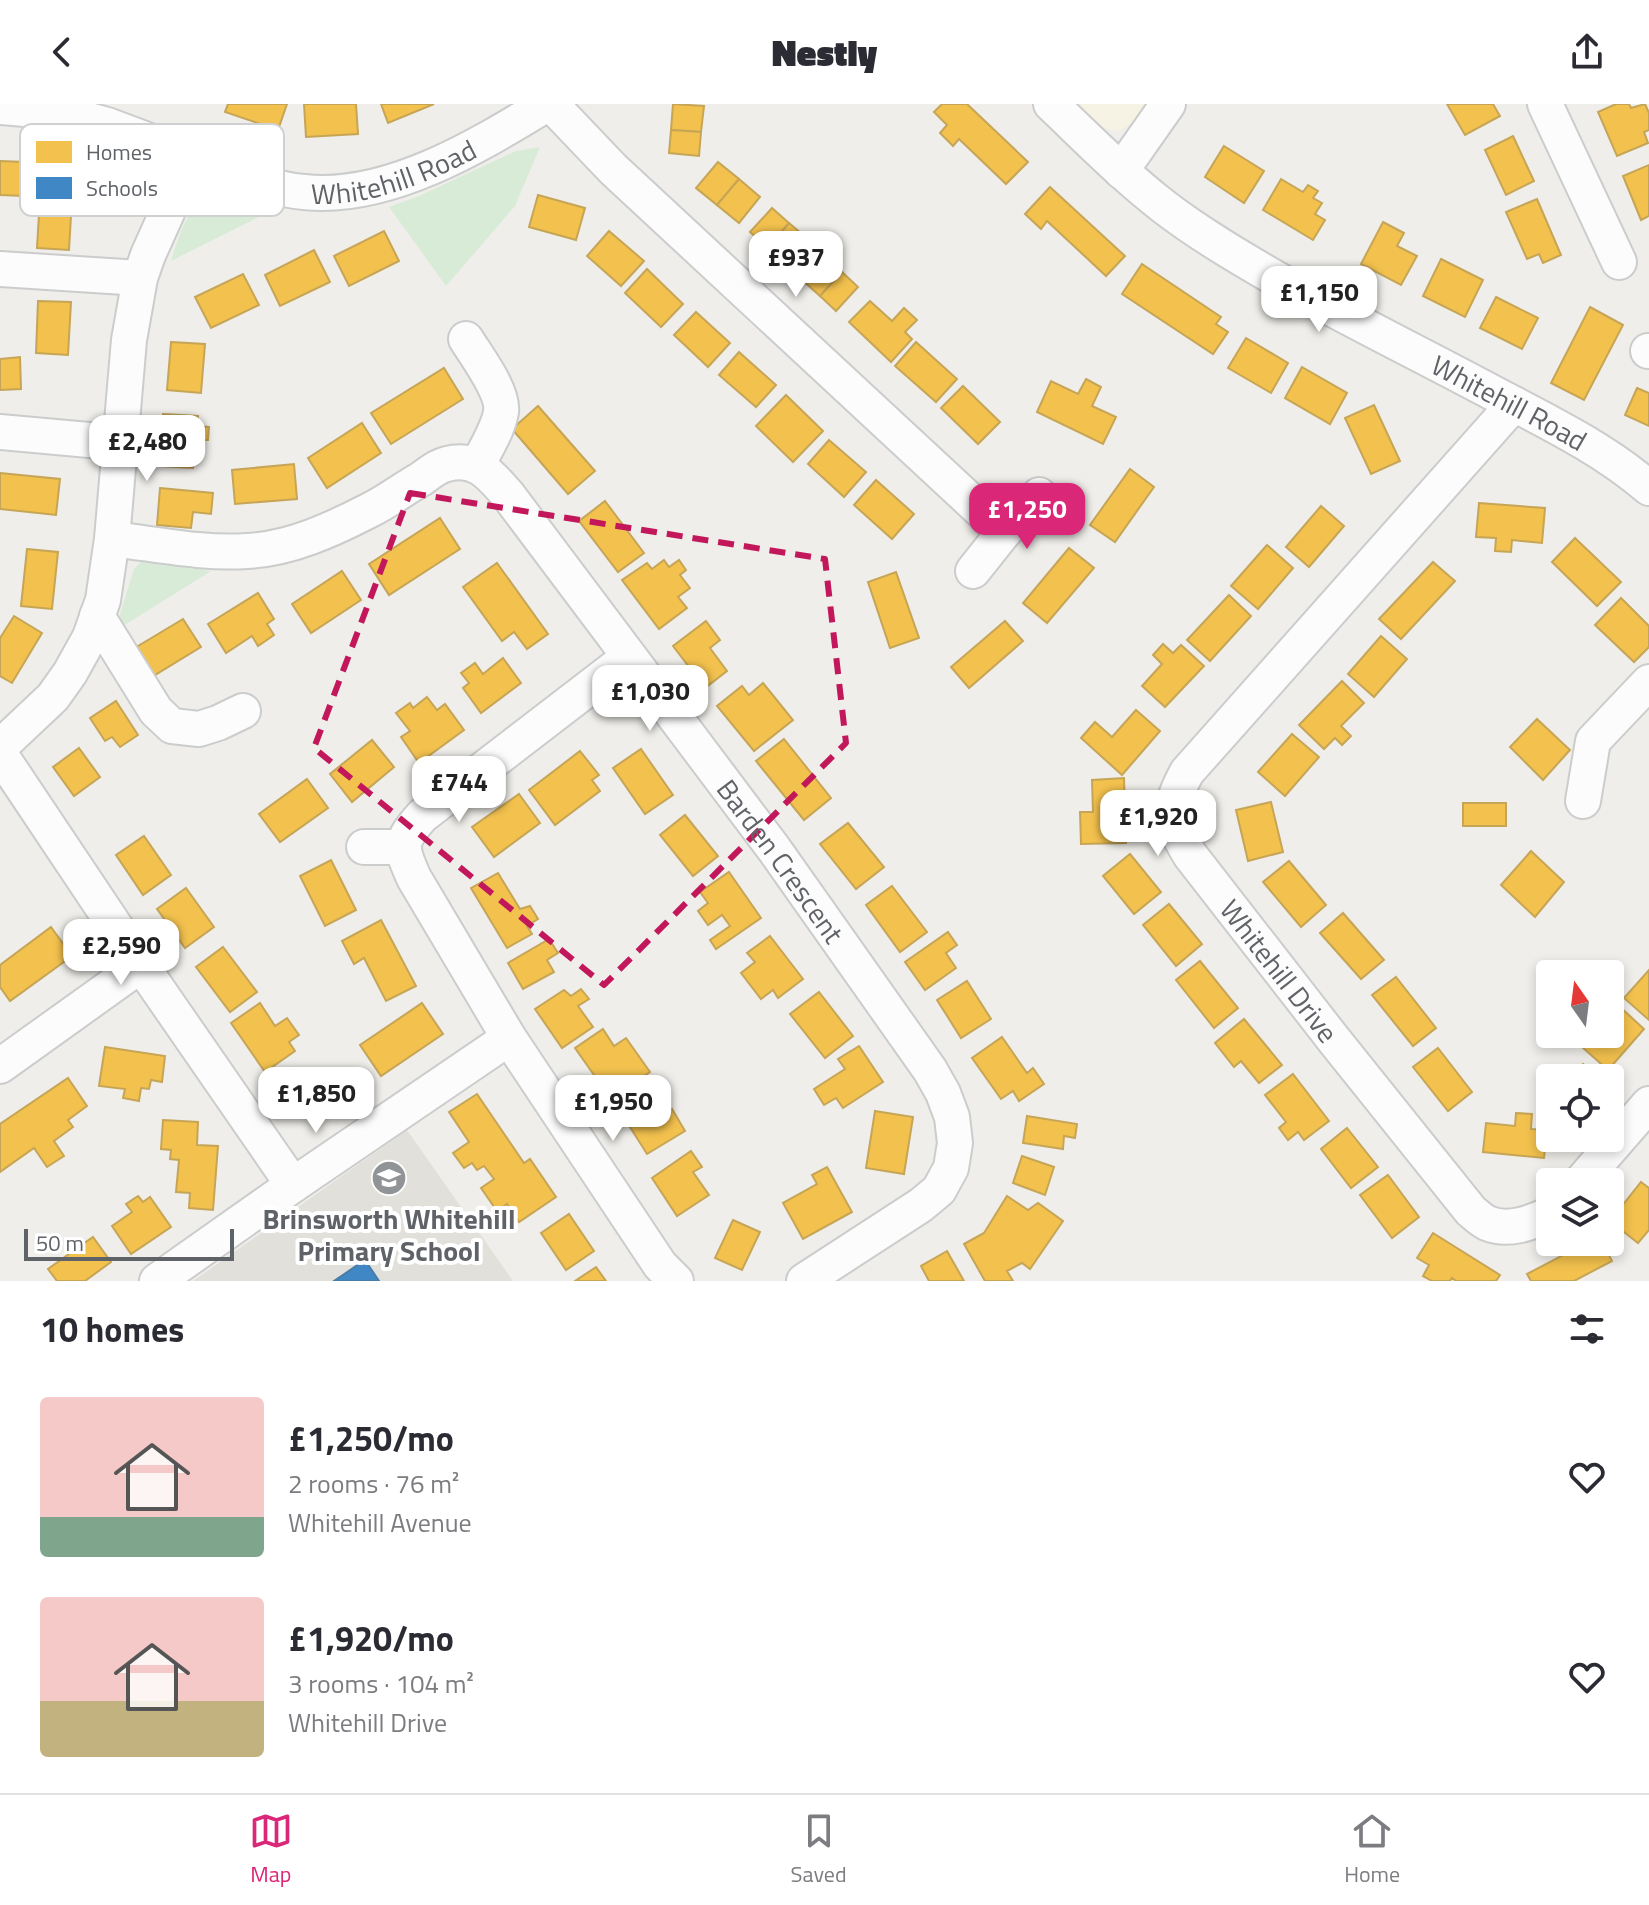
<!DOCTYPE html>
<meta charset="utf-8">
<style>
body{margin:0;font-family:"Titillium Web",sans-serif;background:#f2f2f3;color:#2b2b33;height:100vh;display:flex;flex-direction:column;font-size:30px;white-space:nowrap}
*{box-sizing:border-box;margin:0}
p{font-size:26px;color:#7c7c81}
.icon{flex:none;width:44px;height:44px;fill:none;stroke:currentColor;stroke-width:2;stroke-linecap:round;stroke-linejoin:round}
.map{position:relative;height:1177px;overflow:hidden}
.sheet{display:flex;flex-direction:column;background:#fff;flex:1}
.sheet>*{flex:none}
.needle{width:52px;rotate:346deg}
.fabs{position:absolute;left:1536px;top:856px;display:grid;gap:16px}
.fabs a{display:grid;place-items:center;width:88px;height:88px;border-radius:8px;background:#fff;box-shadow:0 4px 12px #0003;font-size:40px}
.scale{position:absolute;left:24px;bottom:20px;width:210px;box-sizing:border-box;padding-left:8px;border:4px solid #5f6368;border-top:0;font-size:22px;line-height:28px;white-space:nowrap;color:#5f6368;-webkit-text-stroke:6px #fff;paint-order:stroke}
.price{position:absolute;translate:-50% -68px;padding:0 18px;border-radius:16px;background:#fff;color:#222;font-size:26px;line-height:52px;filter:drop-shadow(0 2px 4px #0008)}
.price::after{content:'';position:absolute;left:50%;top:48px;width:24px;height:18px;margin-left:-12px;background:inherit;clip-path:polygon(0 0,100% 0,50% 100%)}
.price.selected{background:#db2777;color:#fff}
ul{padding:0;list-style:none}
li{display:flex;align-items:center;gap:24px;height:200px;padding:0 40px}
li span{display:grid;place-items:center;flex:none;width:224px;height:160px;border-radius:8px;color:#555}
li>.icon{margin-inline-start:auto}
span .icon{width:96px;height:96px;fill:#fffc;stroke-width:1}
li b{font-size:34px}
h2{display:flex;justify-content:space-between;align-items:center;height:96px;padding:0 40px;font-size:34px}
header{display:flex;justify-content:space-between;align-items:center;height:104px;padding:0 40px;background:#fff;font-size:36px;font-weight:800}
.tab-bar{display:flex;justify-content:space-around;align-items:center;height:112px;border-top:2px solid #e1e1e2;background:#fff;font-size:22px;color:#7c7c81}
.tab-bar a{display:grid;justify-items:center;gap:4px}
.tab-bar .selected{color:#db2777}
.map>svg:first-child{display:block}
</style>
<header><svg class="icon" aria-label="back" viewBox="0 0 24 24"><path d="M15 5l-7 7 7 7"/></svg>Nestly<svg class="icon" aria-label="share" viewBox="0 0 24 24"><path d="M12 15V3M7 8l5-5 5 5M5 13v7h14v-7"/></svg></header>
<div class="map">
<svg width="1649" height="1177" viewBox="0 0 1649 1177">
<rect width="100%" height="100%" fill="#efeeea"/>
<!-- commercial -->
<path fill="#f7f3e4" d="M1071,0H1146L1134,17L1120,27L1099,23Z"/>
<!-- education -->
<path fill="#e2e0da" d="M407,1026L513,1177H193Z"/>
<!-- green -->
<g fill="#d8ebd6">
<path d="M540,43L515,102L446,182L389,103L419,92L516,47Z"/>
<path d="M217,96C234,98 248,100 261,112L171,157C177,139 185,106 203,98C207,97 212,96 217,96Z"/>
<path d="M141,458L211,467L115,527L134,465Z"/>
</g>
<!-- homes -->
<g fill="#f2c14e" stroke="#c6a556" stroke-width="2">
<path d="M228,0H287L278,26L225,8Z"/>
<path d="M304,0H356L358,30L306,33Z"/>
<path d="M381,0H434L388,19Z"/>
<path d="M673,0L704,2L701,28L671,26Z"/>
<path d="M942,0H967L1028,58L1006,80L959,35L953,42L940,29L947,21L934,8Z"/>
<path d="M1447,0H1493L1500,12L1465,31Z"/>
<path d="M1616,0H1629L1631,4L1645,0L1649,9V26L1644,28L1648,39L1617,52L1598,8Z"/>
<path d="M671,26L701,28L699,52L669,49Z"/>
<path d="M1513,32L1534,77L1506,91L1485,46Z"/>
<path d="M1224,42L1264,67L1244,99L1205,73Z"/>
<path d="M0,57L25,58L24,92L0,91Z"/>
<path d="M718,58L739,75L717,101L696,84Z"/>
<path d="M1649,61V112L1641,116L1623,72Z"/>
<path d="M739,75L760,93L739,119L717,101Z"/>
<path d="M1281,75L1303,88L1308,81L1318,87L1313,94L1322,99L1315,110L1325,116L1313,136L1263,106Z"/>
<path d="M1050,83L1125,152L1106,172L1047,117L1041,125L1025,110Z"/>
<path d="M538,91L585,104L576,136L529,123Z"/>
<path d="M40,93L72,95L69,146L37,144Z"/>
<path d="M1537,95L1561,151L1543,159L1539,150L1527,155L1506,108Z"/>
<path d="M772,104L789,119L768,144L750,128Z"/>
<path d="M1383,118L1404,129L1397,142L1417,152L1401,181L1361,160Z"/>
<path d="M789,119L808,135L786,160L768,144Z"/>
<path d="M384,127L399,157L349,182L334,152Z"/>
<path d="M609,127L644,157L621,182L587,152Z"/>
<path d="M314,146L330,178L280,202L265,171Z"/>
<path d="M823,151L842,168L820,192L801,175Z"/>
<path d="M1441,155L1483,176L1465,213L1423,192Z"/>
<path d="M1142,160L1221,213L1216,220L1228,228L1213,250L1122,190Z"/>
<path d="M647,165L683,200L661,223L625,189Z"/>
<path d="M842,168L858,183L836,207L820,192Z"/>
<path d="M243,170L259,201L211,224L195,193Z"/>
<path d="M1496,193L1538,214L1522,245L1480,224Z"/>
<path d="M38,197L71,198L68,251L36,249Z"/>
<path d="M870,197L892,217L904,204L917,216L905,228L912,235L891,258L849,218Z"/>
<path d="M1590,203L1623,221L1584,296L1551,279Z"/>
<path d="M696,208L730,239L708,263L674,231Z"/>
<path d="M1246,234L1288,259L1271,289L1228,264Z"/>
<path d="M171,238L205,240L201,289L167,286Z"/>
<path d="M916,238L957,275L936,298L895,262Z"/>
<path d="M739,248L776,281L756,303L719,271Z"/>
<path d="M20,253L21,285L0,286V255Z"/>
<path d="M1302,263L1347,289L1330,320L1285,294Z"/>
<path d="M444,264L463,295L391,340L371,309Z"/>
<path d="M1086,275L1101,283L1092,302L1116,313L1103,340L1037,308L1051,277L1078,290Z"/>
<path d="M963,282L1000,318L978,340L941,304Z"/>
<path d="M1637,284L1649,289V322L1625,311Z"/>
<path d="M786,291L823,327L793,358L756,322Z"/>
<path d="M1374,301L1400,357L1371,370L1345,314Z"/>
<path d="M538,302L595,367L568,390L512,325Z"/>
<path d="M163,310L198,312L197,322L209,323L208,336H195L193,364L160,362Z"/>
<path d="M362,319L381,349L327,384L308,354Z"/>
<path d="M829,336L866,368L844,393L808,360Z"/>
<path d="M294,360L297,395L235,400L232,366Z"/>
<path d="M1130,365L1154,383L1115,438L1090,421Z"/>
<path d="M0,369L60,375L56,411L0,405Z"/>
<path d="M876,376L914,410L892,435L854,401Z"/>
<path d="M160,384L213,389L211,410L193,408L191,424L157,421Z"/>
<path d="M605,397L644,449L618,468L579,417Z"/>
<path d="M1479,399L1545,404L1542,439L1512,436L1511,448L1495,447L1496,434L1476,433Z"/>
<path d="M1321,402L1344,422L1309,463L1286,443Z"/>
<path d="M440,414L460,445L389,491L369,460Z"/>
<path d="M1575,434L1621,478L1597,502L1552,458Z"/>
<path d="M1267,441L1293,464L1258,505L1231,482Z"/>
<path d="M1069,444L1094,464L1047,519L1023,499Z"/>
<path d="M27,445L58,448L52,505L21,502Z"/>
<path d="M664,456L669,463L679,456L686,466L680,471L690,484L678,493L687,504L659,525L622,476L647,459L652,465Z"/>
<path d="M1433,458L1455,477L1401,535L1379,515Z"/>
<path d="M497,459L548,530L527,545L514,528L502,537L463,483Z"/>
<path d="M342,467L361,496L311,529L292,500Z"/>
<path d="M896,468L919,534L890,544L868,478Z"/>
<path d="M258,489L274,515L267,520L274,531L258,542L252,532L226,549L208,520Z"/>
<path d="M1229,491L1251,512L1210,557L1187,536Z"/>
<path d="M1621,494L1649,522V543L1634,558L1595,521Z"/>
<path d="M14,512L42,529L12,579L0,572V534Z"/>
<path d="M183,515L201,543L150,574L133,545Z"/>
<path d="M706,517L720,536L710,544L727,567L705,584L673,542Z"/>
<path d="M1005,517L1023,537L969,584L951,563Z"/>
<path d="M1381,532L1407,555L1374,593L1348,570Z"/>
<path d="M1163,540L1173,549L1181,541L1204,562L1165,603L1142,582L1162,560L1153,551Z"/>
<path d="M503,554L521,579L481,609L463,584L469,579L461,569L475,559L483,570Z"/>
<path d="M1342,577L1364,599L1341,622L1351,632L1342,641L1335,634L1324,645L1299,621Z"/>
<path d="M763,579L793,616L754,647L717,602L742,582L749,591Z"/>
<path d="M427,593L437,606L445,600L464,626L419,659L401,633L410,627L396,609L410,599L413,604Z"/>
<path d="M116,597L138,631L120,643L112,633L105,637L90,614Z"/>
<path d="M1136,606L1160,627L1122,671L1081,634L1095,618L1112,633Z"/>
<path d="M1537,615L1570,646L1543,676L1510,643Z"/>
<path d="M1292,630L1319,653L1285,692L1258,668Z"/>
<path d="M784,635L831,694L804,716L756,657Z"/>
<path d="M372,636L394,663L352,698L330,670Z"/>
<path d="M79,644L100,673L74,692L53,663Z"/>
<path d="M641,645L673,691L645,710L613,664Z"/>
<path d="M580,647L599,671L592,676L600,687L555,721L529,686Z"/>
<path d="M1124,674L1126,739L1081,740L1080,708H1093L1092,676Z"/>
<path d="M307,675L328,704L280,738L259,710Z"/>
<path d="M519,690L540,719L494,753L472,723Z"/>
<path d="M1271,698L1283,748L1248,757L1236,706Z"/>
<rect x="1463" y="699" width="43" height="23"/>
<path d="M685,711L718,752L693,772L660,731Z"/>
<path d="M848,719L884,763L856,785L820,740Z"/>
<path d="M144,732L171,771L143,791L116,751Z"/>
<path d="M1531,747L1564,778L1535,813L1501,781Z"/>
<path d="M1130,750L1161,788L1134,810L1103,772Z"/>
<path d="M331,756L356,806L325,822L300,772Z"/>
<path d="M1289,757L1326,801L1301,823L1263,778Z"/>
<path d="M729,768L761,814L716,845L710,836L730,822L722,811L708,821L698,807L708,799L700,788Z"/>
<path d="M498,769L520,805L530,802L538,815L527,822L532,830L507,844L471,784Z"/>
<path d="M892,782L927,828L900,848L866,801Z"/>
<path d="M186,784L214,823L185,844L157,805Z"/>
<path d="M1169,800L1202,840L1176,862L1143,821Z"/>
<path d="M1343,809L1384,856L1361,875L1320,829Z"/>
<path d="M381,816L416,882L386,897L364,854L354,860L342,837Z"/>
<path d="M51,823L72,852L10,897L0,883V861Z"/>
<path d="M948,828L957,841L946,849L956,864L925,886L905,858Z"/>
<path d="M770,832L803,875L778,894L773,886L761,895L741,869L755,858L747,849Z"/>
<path d="M549,835L558,849L547,856L554,868L523,885L508,859Z"/>
<path d="M223,843L257,888L230,908L196,863Z"/>
<path d="M1200,857L1238,904L1214,924L1176,876Z"/>
<path d="M1649,866V916L1624,894Z"/>
<path d="M1396,873L1436,924L1413,942L1372,891Z"/>
<path d="M967,877L991,915L961,934L937,896Z"/>
<path d="M581,885L589,895L578,902L593,923L562,944L535,905L564,886L571,892Z"/>
<path d="M819,888L853,932L825,954L790,910Z"/>
<path d="M260,899L275,922L287,914L299,931L289,938L295,947L265,968L231,919Z"/>
<path d="M422,899L443,930L381,972L360,941Z"/>
<path d="M1619,902L1644,925L1608,966L1582,943L1594,930H1610V912Z"/>
<path d="M1244,915L1282,961L1259,979L1241,957L1234,963L1215,939Z"/>
<path d="M603,925L614,942L626,934L650,968L611,995L575,944Z"/>
<path d="M1002,933L1027,969L1033,964L1044,980L1019,997L1013,987L1001,995L972,954Z"/>
<path d="M859,942L883,978L843,1004L836,994L824,1001L814,985L845,965L838,955Z"/>
<path d="M105,943L165,952L162,978L151,976L149,985L141,984L139,997L123,994L125,985L99,982Z"/>
<path d="M1438,944L1472,988L1448,1007L1413,963Z"/>
<path d="M1583,960L1599,974H1571Z"/>
<path d="M293,964L343,972L338,1007L288,1000Z"/>
<path d="M1293,970L1329,1017L1304,1036L1298,1028L1288,1036L1279,1024L1286,1018L1265,991Z"/>
<path d="M68,974L87,1002L68,1016L73,1023L54,1037L64,1052L47,1063L34,1044L0,1068V1020Z"/>
<path d="M1550,979V1003L1538,993Z"/>
<path d="M477,990L524,1059L530,1055L556,1093L519,1118L507,1100L497,1107L481,1084L494,1075L484,1062L477,1066L472,1059L464,1064L453,1049L469,1038L449,1008Z"/>
<path d="M649,996L659,1013L672,1005L685,1027L647,1050L623,1012Z"/>
<path d="M875,1007L913,1013L904,1070L866,1064Z"/>
<path d="M1516,1009L1532,1010L1531,1025L1547,1026L1544,1054L1483,1048L1486,1019L1515,1022Z"/>
<path d="M1027,1012L1077,1020L1075,1034L1064,1032L1063,1045L1023,1039Z"/>
<path d="M163,1016L198,1018L197,1041L218,1042L213,1106L189,1104L190,1089L176,1088L179,1056L170,1055L171,1046L161,1045Z"/>
<path d="M1347,1024L1378,1063L1351,1084L1321,1045Z"/>
<path d="M691,1047L702,1063L693,1068L709,1091L677,1112L652,1074Z"/>
<path d="M1022,1052L1054,1063L1045,1091L1013,1079Z"/>
<path d="M827,1063L852,1108L803,1135L783,1099L817,1080L812,1071Z"/>
<path d="M1388,1071L1419,1113L1392,1134L1360,1091Z"/>
<path d="M1641,1078L1649,1084V1126L1638,1139L1610,1117Z"/>
<path d="M138,1092L143,1098L150,1093L171,1123L131,1150L112,1122L132,1108L126,1100Z"/>
<path d="M1007,1092L1028,1106L1038,1099L1063,1117L1030,1165L1022,1159L1007,1167L1013,1177H985L964,1140L984,1129Z"/>
<path d="M569,1110L594,1147L566,1166L541,1129Z"/>
<path d="M733,1116L760,1128L742,1166L715,1154Z"/>
<path d="M1433,1129L1500,1171L1496,1177H1456L1452,1174L1450,1177H1432L1423,1172L1429,1161L1417,1154Z"/>
<path d="M93,1133L111,1158L85,1177H57L48,1165Z"/>
<path d="M1588,1138H1602L1612,1157L1574,1177H1531L1527,1170Z"/>
<path d="M947,1147L964,1177H929L921,1162Z"/>
<path d="M596,1163L606,1177H575Z"/>
</g>
<!-- schools -->
<path fill="#3f88c5" stroke="#497da9" stroke-width="2" d="M365,1156L379,1177H334Z"/>
<g fill="none" stroke-linecap="round" stroke-linejoin="round">
<defs>
<g id="minor">
<path d="M551,0L613,65L1004,428"/>
<path id="s1" d="M1051,0C1088,35 1123,71 1163,102C1198,129 1237,152 1275,174C1347,214 1422,251 1495,290C1548,318 1604,345 1649,384"/>
<path d="M1545,0L1619,158"/>
<path id="s2" d="M0,3L60,8L107,21C145,35 184,50 222,64C248,74 276,86 304,88C388,97 478,42 547,0"/>
<path d="M1121,67L1168,0"/>
<path d="M0,165L140,174"/>
<path d="M466,235C477,253 504,288 501,308C498,326 485,345 478,361"/>
<path d="M1648,247H1649"/>
<path id="s3" d="M1514,300L1187,668C1167,705 1169,716 1190,751L1334,936L1471,1107C1476,1111 1481,1116 1487,1119C1508,1128 1531,1119 1550,1110"/>
<path d="M0,328L122,339"/>
<path id="s4" d="M112,435C156,440 202,450 247,447C290,445 331,426 368,407C387,398 403,385 421,375C429,369 438,362 447,360C477,352 491,372 508,391L774,745L930,966L943,989L952,1013L955,1039L951,1064L939,1086L921,1101L804,1177"/>
<path d="M973,467L1004,428L1039,391"/>
<path d="M97,512L156,607L172,622L199,625L218,619L243,607"/>
<path d="M629,553L422,712C399,738 400,743 414,774L509,934L660,1161L676,1177"/>
<path d="M0,643L53,593L70,569L90,533L103,496L112,435L129,236L140,174L148,151L192,53"/>
<path d="M0,650L141,861L293,1081"/>
<path d="M1583,697L1593,637L1649,578"/>
<path d="M364,743H403"/>
<path d="M0,962L141,861"/>
<path d="M1581,1078L1649,1000"/>
<path d="M157,1177L293,1081L509,934"/>
</g>
</defs>
<!-- minor casing -->
<use href="#minor" stroke="#cbcccc" stroke-width="38"/>
<!-- minor -->
<use href="#minor" stroke="#fdfcfc" stroke-width="34"/>
</g>
<!-- marked area -->
<path fill="none" stroke="#c2185b" stroke-width="6" stroke-dasharray="16 10" stroke-linejoin="round" d="M410,389L825,455L846,639L604,881L314,644Z"/>
<!-- icons -->
<defs>
<symbol id="school-disc" viewBox="-11 -11 22 22"><circle r="9.5" fill="#919496" stroke="#fff"/><path d="M0-5L7-2L0 1L-7-2ZM-4 1L0 2.5L4 1V4Q0 6-4 4Z" fill="#fff"/></symbol>
</defs>
<g fill-rule="evenodd">
<use href="#school-disc" x="369" y="1054" width="40" height="40"/>
</g>
<g text-anchor="middle" dominant-baseline="central" stroke-width="8" stroke-linejoin="round" paint-order="stroke">
<!-- street labels -->
<g font-size="28" fill="#5f6368" stroke="#fff">
<text stroke="none"><textPath href="#s2" startOffset="410">Whitehill Road</textPath></text>
<text stroke="none"><textPath href="#s1" startOffset="550">Whitehill Road</textPath></text>
<text stroke="none"><textPath href="#s4" startOffset="886">Barden Crescent</textPath></text>
<text stroke="none"><textPath href="#s3" startOffset="728">Whitehill Drive</textPath></text>
</g>
<!-- poi labels -->
<g font-size="28" font-weight="bold" fill="#5f6368" stroke="#fff">
<text x="389" y="1114">Brinsworth Whitehill<tspan x="389" dy="32">Primary School</tspan></text>
</g>
</g>
<!-- legend -->
<rect x="20" y="20" width="264" height="92" rx="12" fill="#fff" stroke="#cfd0d2" stroke-width="2"/>
<rect x="36" y="37" width="36" height="22" fill="#f2c14e"/>
<rect x="36" y="73" width="36" height="22" fill="#3f88c5"/>
<g font-size="22" fill="#5f6368">
<text x="86" y="56">Homes</text>
<text x="86" y="92">Schools</text>
</g>
</svg>
<div class="fabs">
<a><svg class="needle" viewBox="-14 -14 28 28"><path d="M0-13l5 13h-10z" fill="#e53935"/><path d="M0 13l5-13h-10z" fill="#7c7c81"/></svg></a>
<a><svg class="icon" aria-label="locate" viewBox="0 0 24 24"><circle cx="12" cy="12" r="6"/><path d="M12 2v4M12 18v4M2 12h4M18 12h4"/></svg></a>
<a><svg class="icon" aria-label="layers" viewBox="0 0 24 24"><path d="M12 4l9 5-9 5-9-5zM3 14l9 5 9-5"/></svg></a>
</div>
<div class="scale">50 m</div>
<b class="price" style="left:796px;top:195px">£937</b>
<b class="price" style="left:1319px;top:230px">£1,150</b>
<b class="price" style="left:147px;top:379px">£2,480</b>
<b class="price selected" style="left:1027px;top:447px">£1,250</b>
<b class="price" style="left:650px;top:629px">£1,030</b>
<b class="price" style="left:459px;top:720px">£744</b>
<b class="price" style="left:1158px;top:754px">£1,920</b>
<b class="price" style="left:121px;top:883px">£2,590</b>
<b class="price" style="left:316px;top:1031px">£1,850</b>
<b class="price" style="left:613px;top:1039px">£1,950</b>
</div>
<section class="sheet">
<h2>10 homes<svg class="icon" aria-label="filters" viewBox="0 0 24 24"><path d="M4 7h16M4 17h16"/><circle cx="9" cy="7" r="2"/><circle cx="15" cy="17" r="2"/></svg></h2>
<ul>
<li><span style="background:linear-gradient(#f6c9c9 75%,#7fa58c 0)"><svg class="icon" aria-label="home" viewBox="0 0 24 24"><path d="M3 11l9-7 9 7M6 9v11h12V9"/></svg></span><div><b>£1,250/mo</b><p>2 rooms · 76 m²</p><p>Whitehill Avenue</p></div><svg class="icon" aria-label="heart" viewBox="0 0 24 24"><path d="M12 20l-8-8c-3-5 5-10 8-4 3-6 11-1 8 4z"/></svg></li>
<li><span style="background:linear-gradient(#f6c9c9 65%,#c2b280 0)"><svg class="icon" aria-label="home" viewBox="0 0 24 24"><path d="M3 11l9-7 9 7M6 9v11h12V9"/></svg></span><div><b>£1,920/mo</b><p>3 rooms · 104 m²</p><p>Whitehill Drive</p></div><svg class="icon" aria-label="heart" viewBox="0 0 24 24"><path d="M12 20l-8-8c-3-5 5-10 8-4 3-6 11-1 8 4z"/></svg></li>
</ul>
</section>
<nav class="tab-bar">
<a class="selected"><svg class="icon" aria-label="map" viewBox="0 0 24 24"><path d="M3 6l6-2 6 2 6-2v14l-6 2-6-2-6 2zM9 4v14M15 6v14"/></svg>Map</a>
<a><svg class="icon" aria-label="saved" viewBox="0 0 24 24"><path d="M7 4h10v16l-5-4-5 4z"/></svg>Saved</a>
<a><svg class="icon" aria-label="home" viewBox="0 0 24 24"><path d="M3 11l9-7 9 7M6 9v11h12V9"/></svg>Home</a>
</nav>
